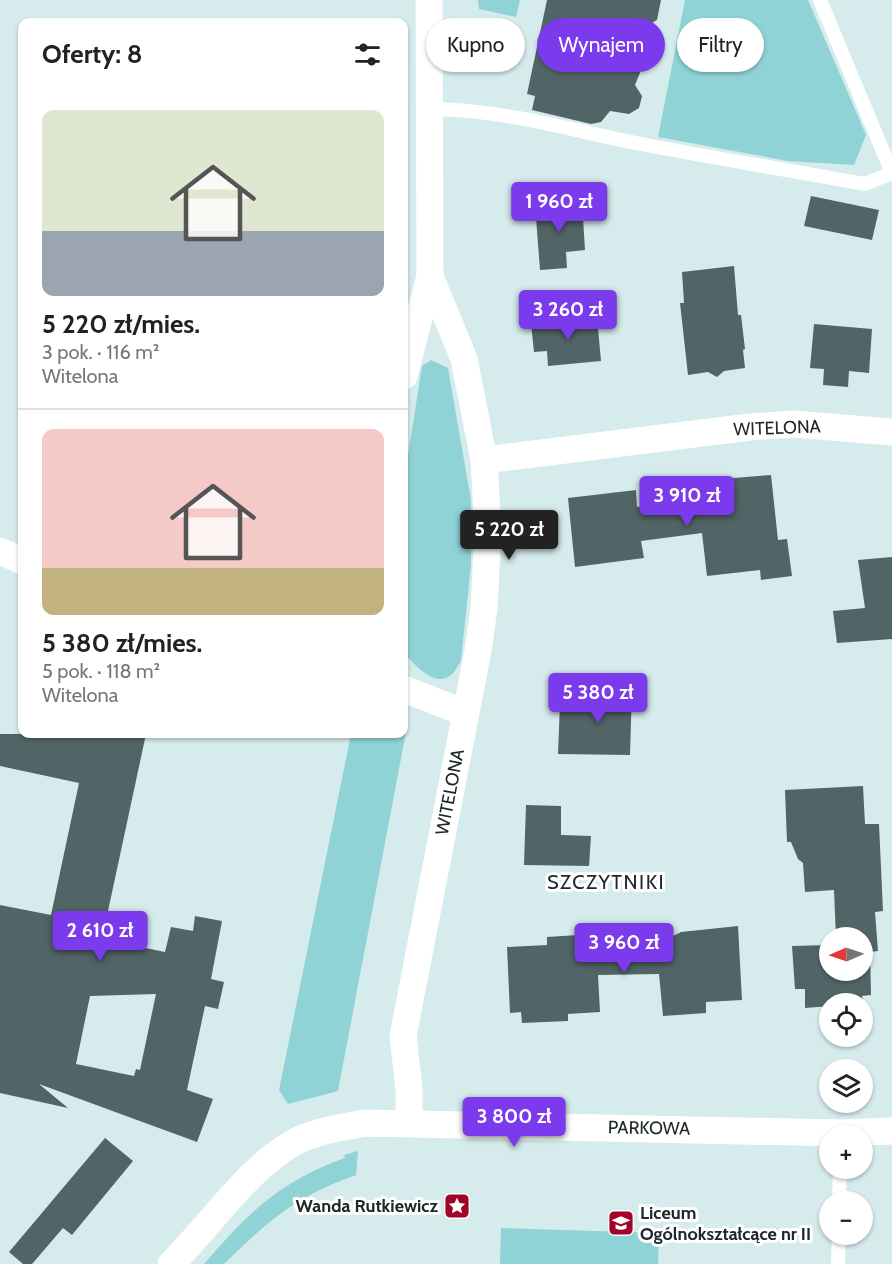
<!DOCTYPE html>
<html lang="pl">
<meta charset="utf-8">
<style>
body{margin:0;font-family:Cabin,sans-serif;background:#f2f2f2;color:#222;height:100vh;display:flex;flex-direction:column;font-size:22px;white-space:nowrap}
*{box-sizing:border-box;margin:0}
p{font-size:20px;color:#767676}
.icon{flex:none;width:33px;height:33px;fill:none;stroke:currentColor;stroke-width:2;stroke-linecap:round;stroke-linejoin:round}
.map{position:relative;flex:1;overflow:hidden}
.side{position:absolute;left:18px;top:18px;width:390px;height:720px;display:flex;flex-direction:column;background:#fff;border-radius:12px;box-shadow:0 2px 4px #0004}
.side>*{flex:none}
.top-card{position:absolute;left:426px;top:18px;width:375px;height:54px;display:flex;gap:12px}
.needle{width:39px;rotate:268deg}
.buttons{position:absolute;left:819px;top:927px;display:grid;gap:12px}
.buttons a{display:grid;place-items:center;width:54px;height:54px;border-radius:50%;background:#fff;box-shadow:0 2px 4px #0004;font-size:30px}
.price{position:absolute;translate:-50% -51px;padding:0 14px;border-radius:6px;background:#7c3aed;color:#fff;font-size:20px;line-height:39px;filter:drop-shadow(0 2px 3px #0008)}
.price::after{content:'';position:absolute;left:50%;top:36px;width:18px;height:14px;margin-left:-9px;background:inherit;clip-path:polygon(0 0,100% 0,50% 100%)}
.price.on{background:#222;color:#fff}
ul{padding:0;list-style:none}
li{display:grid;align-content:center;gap:12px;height:318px;padding:0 24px}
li+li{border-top:2px solid #e0e0e0}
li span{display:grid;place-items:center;height:186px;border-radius:12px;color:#555}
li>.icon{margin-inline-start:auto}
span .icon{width:108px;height:108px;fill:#fffc;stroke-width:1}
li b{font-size:26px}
h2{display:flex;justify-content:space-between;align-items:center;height:72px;padding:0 24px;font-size:26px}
.tag{padding:0 21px;border-radius:27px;background:#fff;box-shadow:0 2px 4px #0004;font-size:21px;line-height:54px}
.tag.on{background:#7c3aed;color:#fff}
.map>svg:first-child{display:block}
</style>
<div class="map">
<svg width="892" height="1264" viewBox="0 0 892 1264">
<rect width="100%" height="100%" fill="#d6ebec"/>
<!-- green -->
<g fill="#8fd3d6">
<path d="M478,0H520L516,17L479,9Z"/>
<path d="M685,0H808L866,135L854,165L788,161L658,137Z"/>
<path d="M431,360L448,368L471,500V565L461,660C445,697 421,672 404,653V481L422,366Z"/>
<path d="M404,731L406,732L338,1091L288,1104L279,1090L351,734H404Z"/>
<path d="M358,1151L356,1175C295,1197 269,1220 224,1264H204C247,1214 280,1181 345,1158L344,1155Z"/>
<path d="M501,1228L659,1233L658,1264H500Z"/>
</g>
<!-- building -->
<g fill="#526566" fill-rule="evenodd">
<path d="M547,0H661L657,20L647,26L642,68L635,85L642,96L639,108L629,114L610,111L601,122L591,124L532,110L535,96L527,94Z"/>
<path d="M811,196L879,210L872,240L804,226Z"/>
<path d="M582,201L585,250L566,252L567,268L540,270L535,204Z"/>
<path d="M734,266L738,315H741L745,349L743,350L745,368L724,371L717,377L708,372L688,375L680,303H684L682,272Z"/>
<path d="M597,317L601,361L548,366L547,351L534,352L531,323Z"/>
<path d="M814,324L872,329L869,373L849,371L848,387L823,385L824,369L810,368Z"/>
<path d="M771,475L778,540L787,539L792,576L761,580L760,570L707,576L702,533L641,541L644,558L575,567L568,498L636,490L637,507L695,501V491L710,480Z"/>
<path d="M892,557V639L837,643L833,611L865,608L858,560Z"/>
<path d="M597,687H632L630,755L558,754L560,703L596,704Z"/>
<path d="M0,734H146L102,939L165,952L171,927L193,931L195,916L222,921L211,979L224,982L218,1009L205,1006L187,1090L213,1099L197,1142L39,1084L68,1108L0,1093V905L51,915L79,783L0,766ZM156,994L140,1070L136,1069L134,1076L76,1064L90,996Z"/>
<path d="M863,786L865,824H879L883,911L875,912L878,951L870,952L871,995L862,996L863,1004H830V1006L805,1008V989H795L792,946L830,945V970H862V938H836L834,890L805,892L803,863L798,859L791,842H787L785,790Z"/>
<path d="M526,805L561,806V835L591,836L589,866L524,865Z"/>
<path d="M738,926L742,1000L706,1002V1013L663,1016L659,974L598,975L600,1012L568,1014V1021L522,1023L521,1012L510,1013L507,947L547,945V937L578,935L579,952L644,948L643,942L669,938L681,932Z"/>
<path d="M105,1138L133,1161L72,1235L63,1228L32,1264H23L9,1252Z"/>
</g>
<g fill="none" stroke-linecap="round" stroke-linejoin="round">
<!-- service -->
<g stroke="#fff" stroke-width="14">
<path d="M428,109C500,109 566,129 636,143C712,158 789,170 865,184L892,173L820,0"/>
<path d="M839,1202L840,1168"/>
<path d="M838,1264L839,1234"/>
</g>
<!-- minor -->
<g stroke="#fff" stroke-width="27">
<path d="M404,376L430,276"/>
<path d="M484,460L750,427L794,424L892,432"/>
<path d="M0,551L22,561"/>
<path d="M404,689L465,713"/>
<path d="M409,1123V1089L403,1036L478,651L484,608L488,531L484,460L464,359L430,276L429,0"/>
<path d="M171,1264C210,1226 246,1170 293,1143C314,1131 341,1128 364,1123L840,1133L892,1131"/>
</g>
</g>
<!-- icons -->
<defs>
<symbol id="sight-square" viewBox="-11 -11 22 22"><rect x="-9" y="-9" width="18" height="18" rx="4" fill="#a20329" stroke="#fff"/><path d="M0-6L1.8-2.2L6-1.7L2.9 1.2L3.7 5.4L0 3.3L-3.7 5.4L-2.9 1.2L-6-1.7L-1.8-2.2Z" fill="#fff"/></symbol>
<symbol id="school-square" viewBox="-11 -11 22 22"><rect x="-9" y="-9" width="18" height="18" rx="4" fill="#a20329" stroke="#fff"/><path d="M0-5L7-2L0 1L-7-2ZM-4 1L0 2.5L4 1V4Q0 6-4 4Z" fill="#fff"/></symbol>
</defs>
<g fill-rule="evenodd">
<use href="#sight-square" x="442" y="1191" width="30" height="30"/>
<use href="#school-square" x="606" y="1208" width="30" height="30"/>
</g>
<g text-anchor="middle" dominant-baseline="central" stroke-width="6" stroke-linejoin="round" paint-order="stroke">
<!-- street labels -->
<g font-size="18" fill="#202829" stroke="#fff">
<text transform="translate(777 428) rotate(-2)">WITELONA</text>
<text transform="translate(450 792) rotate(-79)">WITELONA</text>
<text transform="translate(649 1128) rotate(1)">PARKOWA</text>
</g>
<!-- poi labels -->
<g font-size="18" font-weight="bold" fill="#202829" stroke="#fff" text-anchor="end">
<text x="438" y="1206">Wanda Rutkiewicz</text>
<text x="640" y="1213" text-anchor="start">Liceum<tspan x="640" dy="21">Ogólnokształcące nr II</tspan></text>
</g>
<!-- neighbourhood labels -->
<g font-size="20" letter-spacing="1.5" fill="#202829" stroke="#fff">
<text x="606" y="882">SZCZYTNIKI</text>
</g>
</g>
</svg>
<div class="buttons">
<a><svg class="needle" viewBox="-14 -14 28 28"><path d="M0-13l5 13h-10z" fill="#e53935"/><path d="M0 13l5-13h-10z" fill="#767676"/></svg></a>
<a><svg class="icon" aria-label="locate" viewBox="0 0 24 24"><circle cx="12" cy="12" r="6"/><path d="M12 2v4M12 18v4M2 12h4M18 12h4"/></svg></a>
<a><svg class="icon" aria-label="layers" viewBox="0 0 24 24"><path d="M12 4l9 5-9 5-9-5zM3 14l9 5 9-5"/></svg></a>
<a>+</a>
<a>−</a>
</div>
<b class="price" style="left:559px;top:233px">1 960 zł</b>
<b class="price" style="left:568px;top:341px">3 260 zł</b>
<b class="price" style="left:687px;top:527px">3 910 zł</b>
<b class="price on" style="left:509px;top:561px">5 220 zł</b>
<b class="price" style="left:598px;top:724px">5 380 zł</b>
<b class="price" style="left:100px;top:962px">2 610 zł</b>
<b class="price" style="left:624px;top:974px">3 960 zł</b>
<b class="price" style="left:514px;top:1148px">3 800 zł</b>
<div class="top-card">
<a class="tag">Kupno</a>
<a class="tag on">Wynajem</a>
<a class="tag">Filtry</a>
</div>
<section class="side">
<h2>Oferty: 8<svg class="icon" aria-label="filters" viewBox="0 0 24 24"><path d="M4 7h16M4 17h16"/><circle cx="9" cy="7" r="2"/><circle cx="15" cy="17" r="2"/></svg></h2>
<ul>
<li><span style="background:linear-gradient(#dfe7d0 65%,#9aa5b1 0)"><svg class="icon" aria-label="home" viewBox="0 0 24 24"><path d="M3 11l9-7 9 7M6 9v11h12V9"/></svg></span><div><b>5 220 zł/mies.</b><p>3 pok. · 116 m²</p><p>Witelona</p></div></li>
<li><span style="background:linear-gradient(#f6c9c9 75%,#c2b280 0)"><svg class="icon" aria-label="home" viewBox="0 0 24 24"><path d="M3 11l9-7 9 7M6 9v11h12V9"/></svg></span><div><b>5 380 zł/mies.</b><p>5 pok. · 118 m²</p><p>Witelona</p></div></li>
</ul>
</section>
</div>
